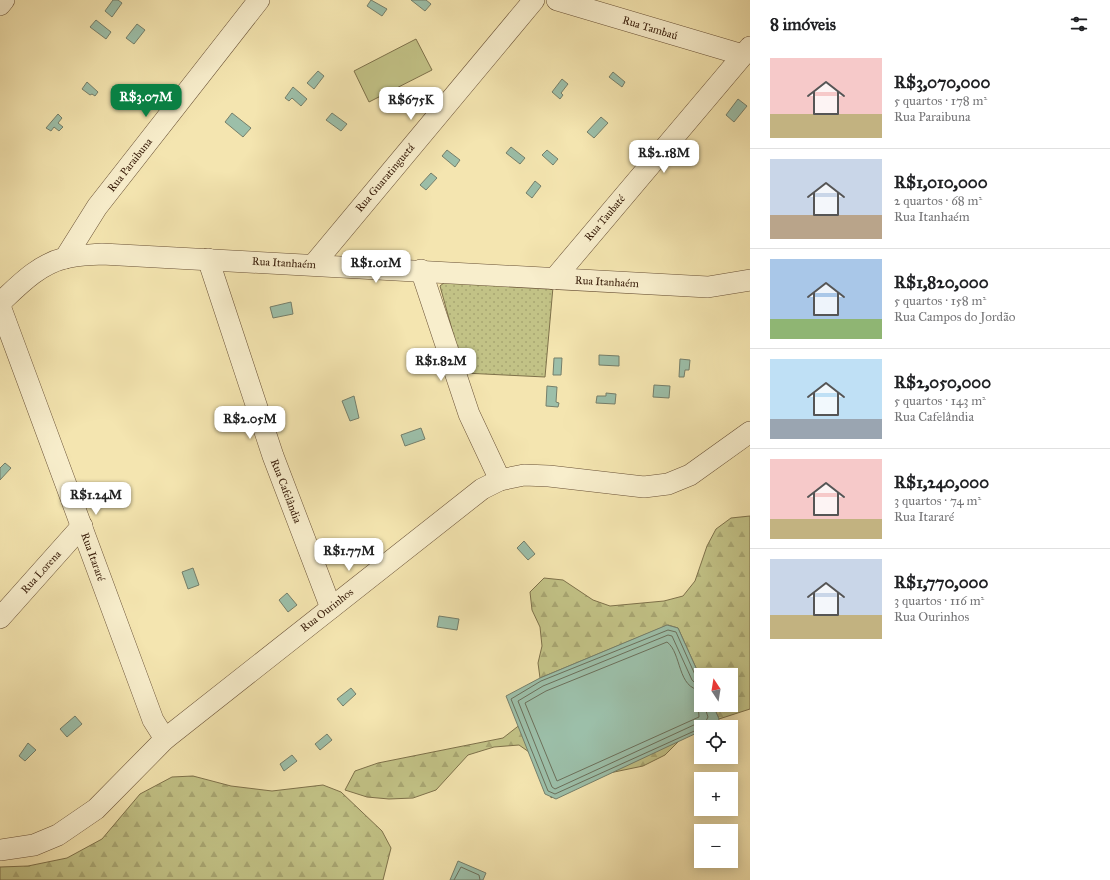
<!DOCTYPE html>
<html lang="pt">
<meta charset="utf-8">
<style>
body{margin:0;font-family:"IM FELL Great Primer",serif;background:#f6f6f6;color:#202124;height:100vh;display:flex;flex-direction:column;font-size:15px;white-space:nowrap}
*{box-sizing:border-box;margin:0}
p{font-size:13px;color:#757577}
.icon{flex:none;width:22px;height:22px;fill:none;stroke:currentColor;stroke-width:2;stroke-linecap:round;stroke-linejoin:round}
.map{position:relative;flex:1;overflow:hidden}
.details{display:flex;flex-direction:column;background:#fff;width:360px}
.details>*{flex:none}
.needle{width:26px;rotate:348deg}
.tools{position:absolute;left:694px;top:668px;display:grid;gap:8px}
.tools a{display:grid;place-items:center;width:44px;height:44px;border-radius:0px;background:#fff;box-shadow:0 2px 10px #0003;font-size:20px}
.price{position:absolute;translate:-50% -34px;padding:0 9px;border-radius:8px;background:#fff;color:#222;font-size:13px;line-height:26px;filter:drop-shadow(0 1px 2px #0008)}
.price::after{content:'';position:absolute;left:50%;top:24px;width:12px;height:9px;margin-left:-6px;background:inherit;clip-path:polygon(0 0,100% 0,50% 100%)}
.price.on{background:#0b8043;color:#fff}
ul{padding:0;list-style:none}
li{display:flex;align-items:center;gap:12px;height:100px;padding:0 20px}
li+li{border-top:1px solid #e0e0e0}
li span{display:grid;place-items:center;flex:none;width:112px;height:80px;border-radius:0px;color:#555}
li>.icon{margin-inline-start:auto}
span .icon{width:48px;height:48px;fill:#fffc;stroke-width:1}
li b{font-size:17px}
h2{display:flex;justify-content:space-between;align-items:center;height:48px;padding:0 20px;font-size:17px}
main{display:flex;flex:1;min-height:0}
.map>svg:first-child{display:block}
</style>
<main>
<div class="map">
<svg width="750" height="880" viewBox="0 0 750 880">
<defs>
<pattern id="grass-dots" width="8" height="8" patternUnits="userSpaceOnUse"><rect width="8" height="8" fill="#c2c286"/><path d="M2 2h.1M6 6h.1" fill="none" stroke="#a8a672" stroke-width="1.8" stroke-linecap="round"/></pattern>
<pattern id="forest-firs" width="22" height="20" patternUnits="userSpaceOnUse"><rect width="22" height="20" fill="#c2c286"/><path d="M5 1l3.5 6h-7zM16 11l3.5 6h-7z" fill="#a8a672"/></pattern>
</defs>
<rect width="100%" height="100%" fill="#f4e5b0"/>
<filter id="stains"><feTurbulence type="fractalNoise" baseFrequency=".005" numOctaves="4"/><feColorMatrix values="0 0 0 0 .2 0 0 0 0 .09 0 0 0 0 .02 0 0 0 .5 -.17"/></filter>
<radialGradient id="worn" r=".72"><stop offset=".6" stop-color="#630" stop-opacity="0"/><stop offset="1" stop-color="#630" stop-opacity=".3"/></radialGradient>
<!-- grass -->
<path fill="url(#grass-dots)" stroke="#7e714a" d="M445,282L553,287L545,377L464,373L440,286Z"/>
<!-- forest -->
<g fill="url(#forest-firs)" stroke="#7e714a">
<path d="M750,516V709L719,719L713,705H731V675H701V679L678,628L668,625L540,678L538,663L542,646L540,627L532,610L530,592L544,578L563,580L593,600L610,606L664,601L683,596L695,581L707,546L716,529L731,518Z"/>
<path d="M558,695L701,705L683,737L665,755L643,766L571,781L551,798L553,777L539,759L519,745L494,747L468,755L436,790L413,798L389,799L367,797L345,790L355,771L378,763L503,738Z"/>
<path d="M193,776L231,786L272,791L323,785L341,792L382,831L391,848L383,880H0V867L28,866L67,858L102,839L140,794L172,777Z"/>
</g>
<!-- green -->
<path fill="#c2c286" stroke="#7e714a" d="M416,39L432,70L369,102L354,71Z"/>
<!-- water -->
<g fill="#9cbfa9" stroke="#757f6b">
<path d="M113,0H118L122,3L112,17L105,11Z"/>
<path d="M371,0L387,9L382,16L367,6Z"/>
<path d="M411,0H426L431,4L425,11Z"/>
<path d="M96,20L111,32L106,39L90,27Z"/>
<path d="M137,24L145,30L134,44L126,38Z"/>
<path d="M318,71L324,76L314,89L307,83Z"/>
<path d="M613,72L625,82L622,87L609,77Z"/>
<path d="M562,79L568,84L561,93L563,95L560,99L552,92Z"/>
<path d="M87,82L98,92L95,96L92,94L90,95L82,89Z"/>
<path d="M293,87L307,99L301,106L292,98L289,101L285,98Z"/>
<path d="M738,99L747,106L734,122L726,115Z"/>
<path d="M232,113L251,128L243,137L225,122Z"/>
<path d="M332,113L347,124L341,131L326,120Z"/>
<path d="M58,114L62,118L58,123L63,127L59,131L54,127L51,131L46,128Z"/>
<path d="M601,117L608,123L594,138L587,132Z"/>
<path d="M511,147L525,158L520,164L506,153Z"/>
<path d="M447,150L460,160L455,167L442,156Z"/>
<path d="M547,150L558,159L553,165L542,155Z"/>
<path d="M431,173L437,178L426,190L420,185Z"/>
<path d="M535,181L541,186L532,198L526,193Z"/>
<path d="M291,302L293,314L273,318L270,307Z"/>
<path d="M599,355L619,356V366L599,365Z"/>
<path d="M554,358H562L561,375H553Z"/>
<path d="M680,359L690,360L689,370H685L684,377H679Z"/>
<path d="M654,385L670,386L669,398L653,397Z"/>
<path d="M547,386L557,387L556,402L559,403L558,407L546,406Z"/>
<path d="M606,393L616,394L615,404L596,403L597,396H606Z"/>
<path d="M354,396L359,418L350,421L342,401Z"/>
<path d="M421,428L425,439L405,446L401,435Z"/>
<path d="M5,463L11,468L0,480V468Z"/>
<path d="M524,541L535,554L528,560L517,548Z"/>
<path d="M193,568L199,585L188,589L182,572Z"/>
<path d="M287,593L297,605L288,612L279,600Z"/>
<path d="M439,616L459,619L457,630L437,627Z"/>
<path d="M667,625L678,628L701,679V705H713L719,719L717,724L710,727H701V731L556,799L545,794L506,696L540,678Z"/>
<path d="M351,688L356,694L343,706L337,699Z"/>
<path d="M75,716L82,724L67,737L60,729Z"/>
<path d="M327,734L332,740L320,750L315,744Z"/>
<path d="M28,743L36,750L25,761L19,756Z"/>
<path d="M292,755L297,761L284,771L280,764Z"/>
<path d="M458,861L486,873L483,880H450Z"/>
</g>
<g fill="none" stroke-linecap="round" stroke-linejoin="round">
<!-- shore -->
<g stroke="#6c705b" stroke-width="1">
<path d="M701,679L696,677L676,632L668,630L541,681L511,699L548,791L555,794L701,728"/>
<path d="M701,684L695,683L692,680L672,636L668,635L543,686L518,701L552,787L555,789L696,724L705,723L708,717L704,705"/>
<path d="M701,690C677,689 682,653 667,642L546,691L525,703L557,781L699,717L698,704L701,697"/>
<path d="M454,880L461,867L479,875L480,880"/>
</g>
<defs>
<g id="minor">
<path d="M557,0L743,55"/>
<path d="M0,5L4,0"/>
<path d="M65,258L97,207L259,0"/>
<path d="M208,259L273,456L331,608"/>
<path d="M314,264L534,0"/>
<path d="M421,270L469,414L500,480"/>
<path d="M554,279L750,47"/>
<path d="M0,303C19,285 39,264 65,258C77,255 90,255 102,254L708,287L750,280"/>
<path d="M0,306L153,720L165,739"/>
<path d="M0,618L82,526"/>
<path d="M0,850L34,845L58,835L96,809L165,739L482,489L500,480L524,475L549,476L644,487L668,484L690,475L750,432"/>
</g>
</defs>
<!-- minor casing -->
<use href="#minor" stroke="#695136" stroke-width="22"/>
<!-- minor -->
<use href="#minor" stroke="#f8eecc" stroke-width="21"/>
</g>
<g text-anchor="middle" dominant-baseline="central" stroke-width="3" stroke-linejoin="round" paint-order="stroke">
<!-- street labels -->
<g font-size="11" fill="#3b200d" stroke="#f8eecc">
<text transform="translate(650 28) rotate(17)">Rua Tambaú</text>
<text transform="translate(130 165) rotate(-52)">Rua Paraibuna</text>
<text transform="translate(385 178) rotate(-50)">Rua Guaratinguetá</text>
<text transform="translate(605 218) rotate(-50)">Rua Taubaté</text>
<text transform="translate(284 263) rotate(3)">Rua Itanhaém</text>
<text transform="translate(607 282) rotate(3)">Rua Itanhaém</text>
<text transform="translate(286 491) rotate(69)">Rua Cafelândia</text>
<text transform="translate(93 557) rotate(70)">Rua Itararé</text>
<text transform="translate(41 572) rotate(-48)">Rua Lorena</text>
<text transform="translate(327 610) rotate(-38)">Rua Ourinhos</text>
</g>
</g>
<rect width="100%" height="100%" filter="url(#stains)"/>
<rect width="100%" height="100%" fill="url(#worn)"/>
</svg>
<div class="tools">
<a><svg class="needle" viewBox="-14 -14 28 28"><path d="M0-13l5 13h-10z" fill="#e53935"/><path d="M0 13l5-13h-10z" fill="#757577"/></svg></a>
<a><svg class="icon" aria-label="locate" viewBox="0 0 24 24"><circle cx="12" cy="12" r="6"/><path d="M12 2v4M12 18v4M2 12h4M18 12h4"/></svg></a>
<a>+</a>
<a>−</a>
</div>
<b class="price on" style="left:146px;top:118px">R$3.07M</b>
<b class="price" style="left:411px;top:121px">R$675K</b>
<b class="price" style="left:664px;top:174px">R$2.18M</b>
<b class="price" style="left:376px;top:284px">R$1.01M</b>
<b class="price" style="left:441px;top:382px">R$1.82M</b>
<b class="price" style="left:250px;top:440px">R$2.05M</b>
<b class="price" style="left:96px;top:516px">R$1.24M</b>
<b class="price" style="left:349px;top:572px">R$1.77M</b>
</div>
<section class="details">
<h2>8 imóveis<svg class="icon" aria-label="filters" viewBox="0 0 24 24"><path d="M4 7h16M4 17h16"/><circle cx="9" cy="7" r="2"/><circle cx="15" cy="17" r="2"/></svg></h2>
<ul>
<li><span style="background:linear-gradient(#f6c9c9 70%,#c2b280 0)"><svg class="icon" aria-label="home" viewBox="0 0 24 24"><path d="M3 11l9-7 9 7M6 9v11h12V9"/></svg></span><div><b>R$3,070,000</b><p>5 quartos · 178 m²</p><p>Rua Paraibuna</p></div></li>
<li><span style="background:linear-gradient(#c9d6e8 70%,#b9a48a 0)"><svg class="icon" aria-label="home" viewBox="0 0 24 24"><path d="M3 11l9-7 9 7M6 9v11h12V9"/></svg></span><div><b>R$1,010,000</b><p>2 quartos · 68 m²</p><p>Rua Itanhaém</p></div></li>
<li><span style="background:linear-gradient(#a9c7e8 75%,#8fb573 0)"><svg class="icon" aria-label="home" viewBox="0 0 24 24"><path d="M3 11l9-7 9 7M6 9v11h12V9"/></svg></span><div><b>R$1,820,000</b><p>5 quartos · 158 m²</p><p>Rua Campos do Jordão</p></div></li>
<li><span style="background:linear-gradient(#bfe0f5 75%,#9aa5b1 0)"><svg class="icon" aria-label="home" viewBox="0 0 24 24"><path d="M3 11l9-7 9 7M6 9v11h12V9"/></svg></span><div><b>R$2,050,000</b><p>5 quartos · 143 m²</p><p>Rua Cafelândia</p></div></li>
<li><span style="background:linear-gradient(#f6c9c9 75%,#c2b280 0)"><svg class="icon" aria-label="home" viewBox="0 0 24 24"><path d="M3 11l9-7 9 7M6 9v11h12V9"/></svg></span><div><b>R$1,240,000</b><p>3 quartos · 74 m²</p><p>Rua Itararé</p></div></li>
<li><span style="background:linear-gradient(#c9d6e8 70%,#c2b280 0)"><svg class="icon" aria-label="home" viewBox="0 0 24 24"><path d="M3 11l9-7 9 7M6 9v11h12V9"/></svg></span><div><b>R$1,770,000</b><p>3 quartos · 116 m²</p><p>Rua Ourinhos</p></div></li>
</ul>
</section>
</main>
